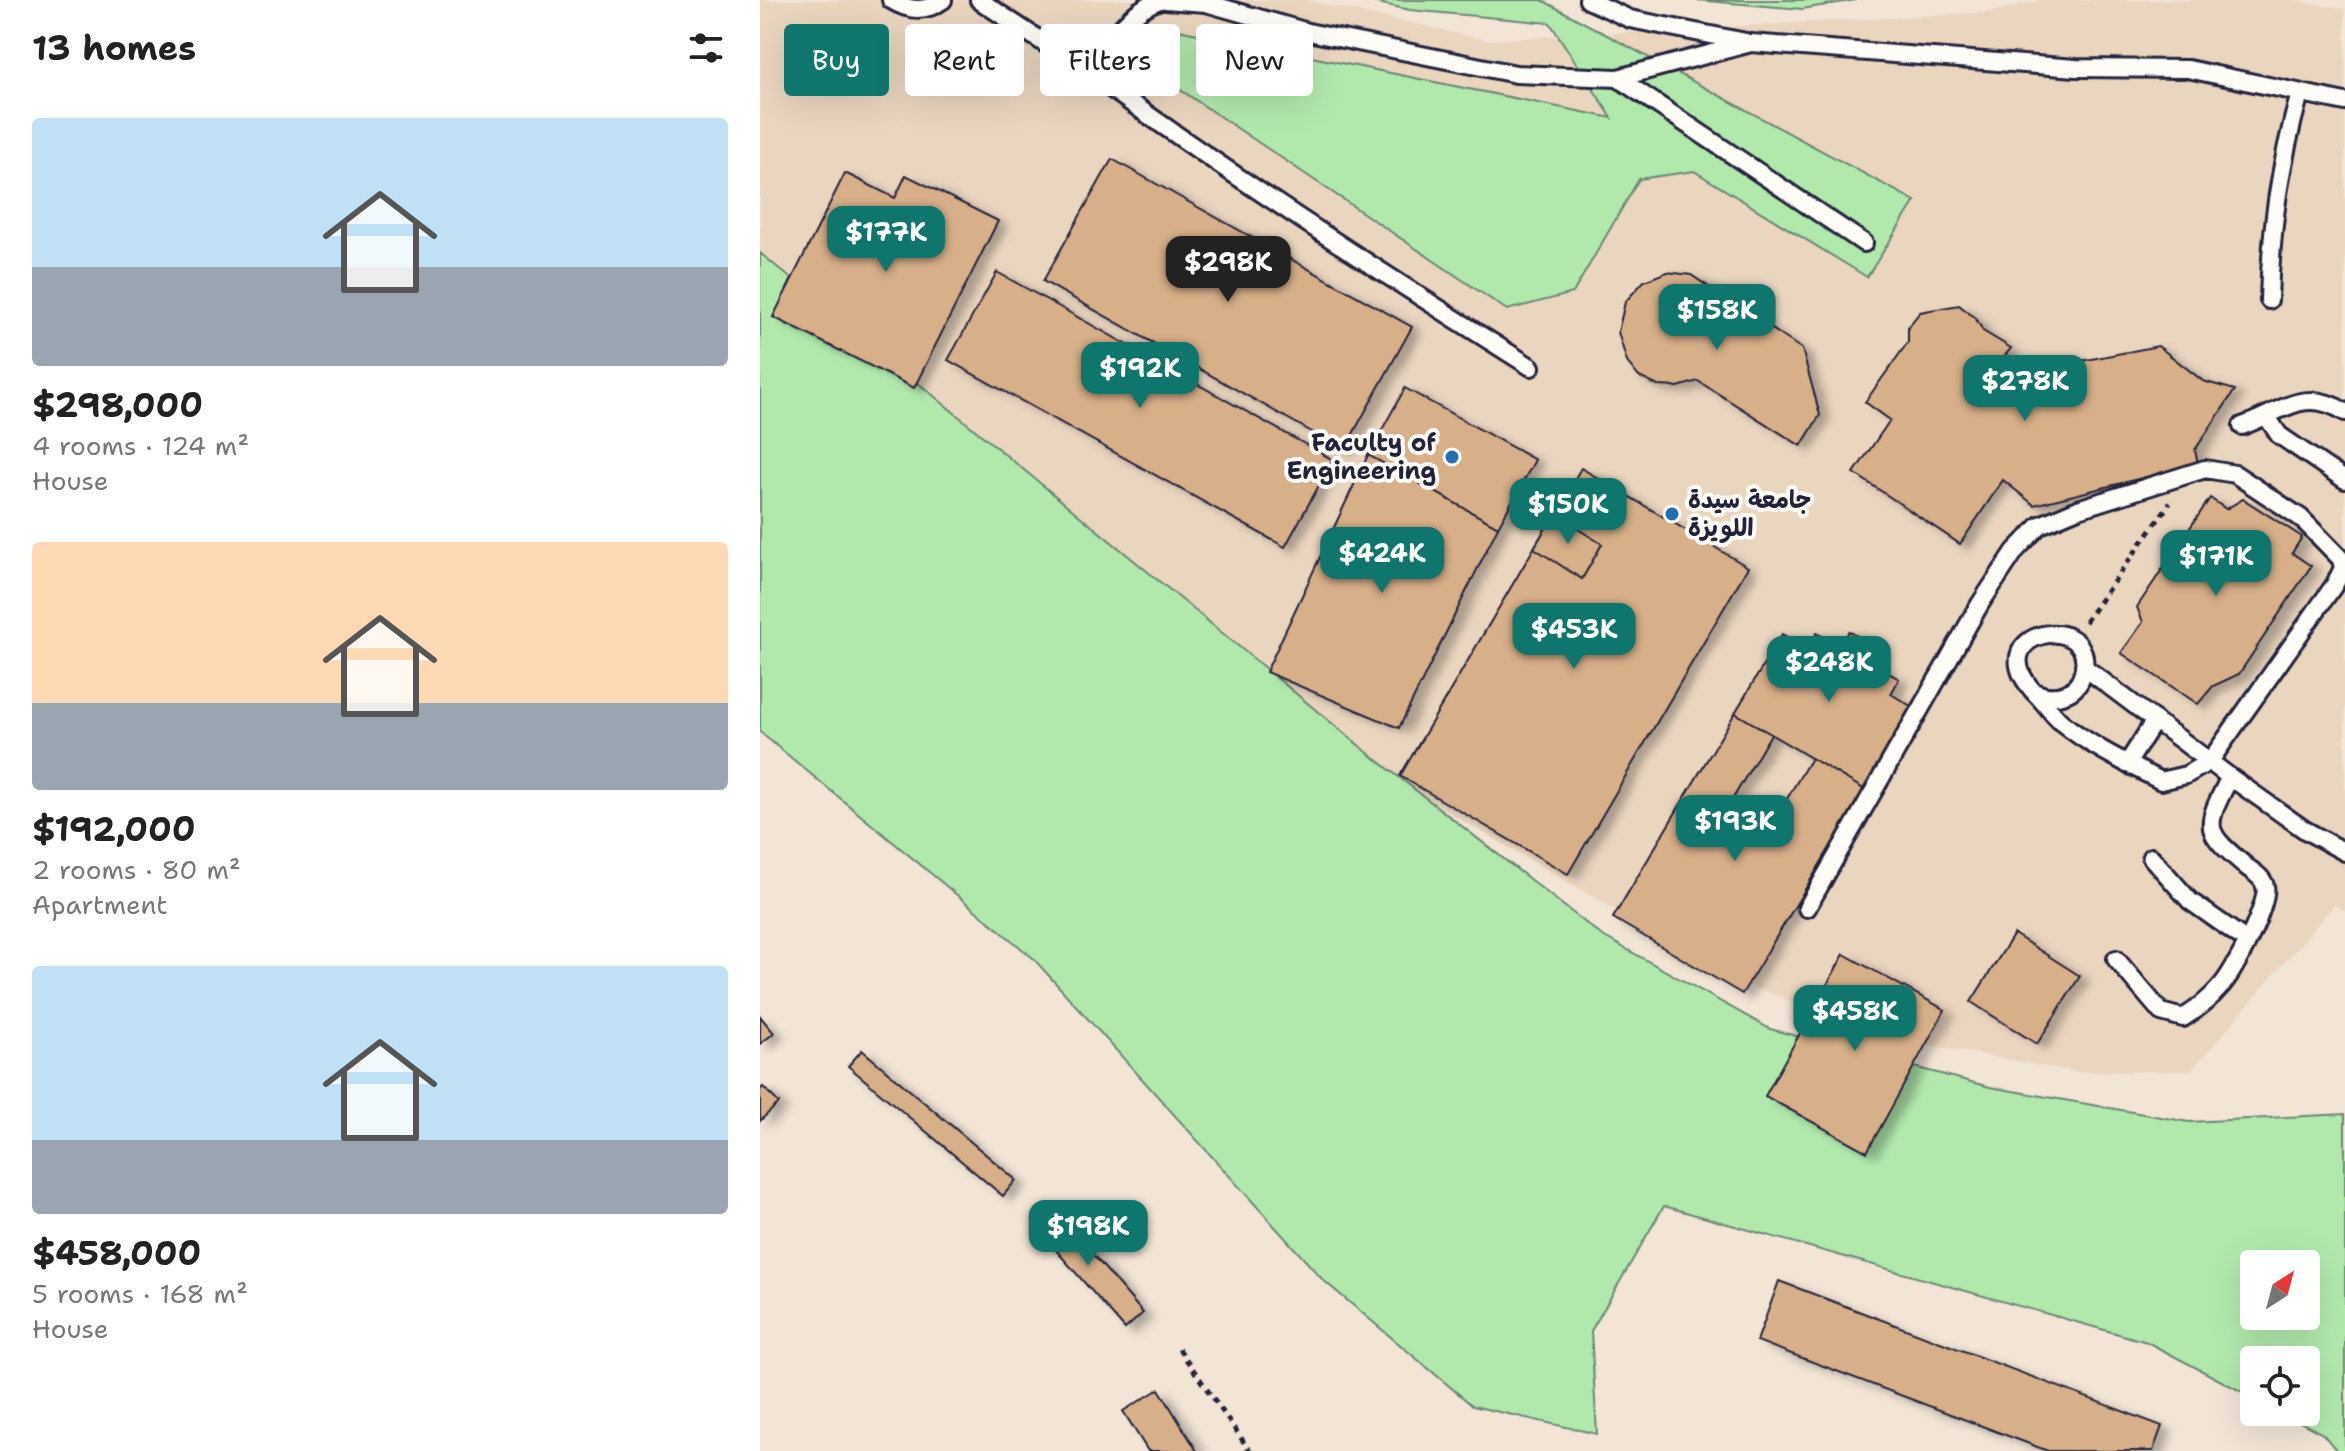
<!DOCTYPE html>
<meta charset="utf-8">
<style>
body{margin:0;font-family:"Shantell Sans","Playpen Sans Arabic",sans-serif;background:#f2f2f2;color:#222;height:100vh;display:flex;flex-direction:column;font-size:30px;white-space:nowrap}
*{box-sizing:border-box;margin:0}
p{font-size:26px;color:#767676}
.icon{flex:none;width:44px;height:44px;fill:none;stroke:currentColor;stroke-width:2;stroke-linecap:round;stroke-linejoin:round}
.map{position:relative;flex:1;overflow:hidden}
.panel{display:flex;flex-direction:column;background:#fff;width:760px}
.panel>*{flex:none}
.guide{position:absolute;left:24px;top:24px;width:760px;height:72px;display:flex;gap:16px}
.needle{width:52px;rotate:36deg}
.controls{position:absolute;left:1480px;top:1250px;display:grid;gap:16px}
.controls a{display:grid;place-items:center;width:80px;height:80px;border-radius:8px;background:#fff;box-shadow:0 8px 32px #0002;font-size:40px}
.price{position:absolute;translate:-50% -68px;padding:0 18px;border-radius:16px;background:#0f766e;color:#fff;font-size:26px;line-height:52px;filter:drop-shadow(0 2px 4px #0008)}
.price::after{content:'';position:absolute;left:50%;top:48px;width:24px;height:18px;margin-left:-12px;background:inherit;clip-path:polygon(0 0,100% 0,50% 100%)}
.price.active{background:#222;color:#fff}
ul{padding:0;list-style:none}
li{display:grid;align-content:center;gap:16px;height:424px;padding:0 32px}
li span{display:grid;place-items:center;height:248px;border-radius:8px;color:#555}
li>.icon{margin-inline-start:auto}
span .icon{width:144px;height:144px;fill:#fffc;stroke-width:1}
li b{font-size:34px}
h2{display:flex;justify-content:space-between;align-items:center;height:96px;padding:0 32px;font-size:34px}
.pill{padding:0 28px;border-radius:8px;background:#fff;box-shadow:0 8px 32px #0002;font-size:28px;line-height:72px}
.pill.active{background:#0f766e;color:#fff}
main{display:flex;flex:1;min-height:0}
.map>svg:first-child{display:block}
</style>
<main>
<section class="panel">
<h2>13 homes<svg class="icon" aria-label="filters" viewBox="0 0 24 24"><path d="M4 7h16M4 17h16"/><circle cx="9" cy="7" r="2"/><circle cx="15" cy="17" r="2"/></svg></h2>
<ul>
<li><span style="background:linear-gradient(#bfe0f5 60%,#9aa5b1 0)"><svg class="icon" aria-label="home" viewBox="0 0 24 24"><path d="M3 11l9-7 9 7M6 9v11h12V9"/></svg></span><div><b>$298,000</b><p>4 rooms · 124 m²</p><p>House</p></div></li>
<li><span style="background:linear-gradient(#ffd9b3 65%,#9aa5b1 0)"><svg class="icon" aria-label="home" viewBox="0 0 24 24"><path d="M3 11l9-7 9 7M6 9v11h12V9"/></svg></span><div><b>$192,000</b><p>2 rooms · 80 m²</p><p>Apartment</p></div></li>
<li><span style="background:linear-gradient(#bfe0f5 70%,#9aa5b1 0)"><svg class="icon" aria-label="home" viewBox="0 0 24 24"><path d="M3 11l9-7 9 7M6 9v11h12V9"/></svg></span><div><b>$458,000</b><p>5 rooms · 168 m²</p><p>House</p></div></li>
</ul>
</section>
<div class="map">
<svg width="1585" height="1451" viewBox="0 0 1585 1451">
<defs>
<filter id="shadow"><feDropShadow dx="9" dy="5" stdDeviation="4" flood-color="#0004"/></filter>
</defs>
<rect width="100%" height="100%" fill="#f2e5d6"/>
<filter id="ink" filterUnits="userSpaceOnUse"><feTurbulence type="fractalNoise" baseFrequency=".0125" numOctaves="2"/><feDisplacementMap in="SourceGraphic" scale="16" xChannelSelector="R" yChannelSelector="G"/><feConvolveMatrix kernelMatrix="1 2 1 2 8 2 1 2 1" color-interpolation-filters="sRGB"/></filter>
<g filter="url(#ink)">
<!-- built -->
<path fill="#ead5bf" d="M0,0H545L727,40L1232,12L1282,0H1533L1585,9V911L1574,905L1431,1071L1315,1072L1125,1037L978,981L478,690L0,339Z"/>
<!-- green -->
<g fill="#b1e9ad" stroke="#6a8674" stroke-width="2" fill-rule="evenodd">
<path d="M604,0H782L1155,201L1107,277L934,171L879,179L813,293L747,310L397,74L408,28L852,118L790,23L650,10Z"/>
<path d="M936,0H1096L1042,9Z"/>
<path d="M0,253L607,752L841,935L1010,1029L1230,1087L1429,1122L1585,1114V1451H1577L1563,1434L1521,1412H1546V1360H1494V1398L1387,1342L904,1206L831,1331L837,1434L713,1406L563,1280L273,958L0,732ZM1494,1264H1546V1316H1494Z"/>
</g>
<!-- building -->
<g fill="#d7af89" stroke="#22223b" stroke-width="2" filter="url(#shadow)">
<path d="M352,159L652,327L584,450L283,281Z"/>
<path d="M85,173L135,198L146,175L238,221L154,388L13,317Z"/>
<path d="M237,272L573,460L525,547L188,360Z"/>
<path d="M907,272L931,275L1042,349L1060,415L1041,446L938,381L918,387L898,386L879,377L867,362L858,332L865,302L884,281Z"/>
<path d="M1199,305L1216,319L1223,331L1251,348L1243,358L1253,363L1259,393L1293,383L1290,367L1398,346L1443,381L1475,390L1435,450L1438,464L1274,505L1243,480L1200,544L1094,473L1130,420L1105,402L1148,342V327L1160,312Z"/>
<path d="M645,388L775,460L738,527L608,455Z"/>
<path d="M608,455L738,527L639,728L506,672Z"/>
<path d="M821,468L988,567L808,874L640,776Z"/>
<path d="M1450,498L1466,509L1483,499L1542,537L1532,553L1551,566L1479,674L1453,686L1438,704L1361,653L1383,622L1377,607Z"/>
<path d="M794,514L842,544L822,579L774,548Z"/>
<path d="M1089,631L1119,649L1111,663L1139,679L1131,694L1154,708L1105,790L975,713L1022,634L1048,649L1057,633L1079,647Z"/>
<path d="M975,713L1011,734L959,822L999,846L1051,758L1105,790L982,994L853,918Z"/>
<path d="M1254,934L1320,976L1277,1044L1211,1002Z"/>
<path d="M1084,954L1185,1010L1107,1152L1005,1096Z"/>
<path d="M0,1016L14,1033L0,1044Z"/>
<path d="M102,1050L256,1180L243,1196L88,1066Z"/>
<path d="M3,1087L19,1103L0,1121V1090Z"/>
<path d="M293,1208L383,1313L365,1329L274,1225Z"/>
<path d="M1019,1281L1402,1426L1393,1451H1288L997,1341Z"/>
<path d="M399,1389L437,1451H388L363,1411Z"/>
</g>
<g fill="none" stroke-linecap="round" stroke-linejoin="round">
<defs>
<g id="service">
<path d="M131,0C149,11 165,13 183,0"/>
<path d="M219,0L331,74"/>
<path d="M400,0C365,12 350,44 331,74C474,178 622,273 771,367"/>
<path d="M405,0L446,3L548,32L756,74L858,78L991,43L1316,68L1428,69L1585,102"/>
<path d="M828,0L870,19L986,42"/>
<path d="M858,78L1104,243"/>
<path d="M1509,300C1511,224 1520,166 1540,93"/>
<path d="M1507,417L1519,435L1585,480"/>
<path d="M1482,426C1522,412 1544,386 1585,412"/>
<path d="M1324,667L1470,777L1545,830L1585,852"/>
<path d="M1367,764L1395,720"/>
<path d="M1391,857L1430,901L1487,941"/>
<path d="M1047,908L1220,604L1255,551L1280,525L1318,509L1445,469L1475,474L1541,518L1581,559L1583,568L1575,584L1450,761L1426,775L1401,781C1368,764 1330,746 1301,722C1292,714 1285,703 1276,694C1214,630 1339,608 1323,673C1317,696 1294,701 1274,692"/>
<path d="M1356,959L1401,1012L1423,1018C1438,1009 1450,999 1461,986C1474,972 1510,903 1505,886C1503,878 1495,873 1488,868C1443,830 1443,830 1470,777"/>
</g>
</defs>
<!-- service casing -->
<use href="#service" stroke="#22223b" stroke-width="22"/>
<!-- path -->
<g stroke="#22223b" stroke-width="5" stroke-dasharray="6 6" stroke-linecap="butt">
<path d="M1325,622L1410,503"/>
<path d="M419,1349L490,1451"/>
</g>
<!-- service -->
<use href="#service" stroke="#fdfcf7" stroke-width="16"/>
</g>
</g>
<!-- markers -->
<g fill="#1f6fb2" stroke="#fdfcf7" stroke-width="3">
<circle cx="692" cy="457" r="8"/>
<circle cx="912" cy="514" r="8"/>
</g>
<g text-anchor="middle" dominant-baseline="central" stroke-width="8" stroke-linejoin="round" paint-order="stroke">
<!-- poi labels -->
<g font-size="24" font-weight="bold" fill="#22223b" stroke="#fdfcf7" text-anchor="end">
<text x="676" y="443">Faculty of<tspan x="676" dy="28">Engineering</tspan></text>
<text x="928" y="500" text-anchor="start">جامعة سيدة<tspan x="928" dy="28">اللويزة</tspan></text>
</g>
</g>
</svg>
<div class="controls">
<a><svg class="needle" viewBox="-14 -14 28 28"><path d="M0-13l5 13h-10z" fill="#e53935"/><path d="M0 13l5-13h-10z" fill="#767676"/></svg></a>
<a><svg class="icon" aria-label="locate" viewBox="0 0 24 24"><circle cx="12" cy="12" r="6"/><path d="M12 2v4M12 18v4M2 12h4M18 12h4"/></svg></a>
</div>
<b class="price" style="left:126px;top:274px">$177K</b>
<b class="price active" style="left:468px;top:304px">$298K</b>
<b class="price" style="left:957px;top:352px">$158K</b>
<b class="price" style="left:380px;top:410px">$192K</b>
<b class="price" style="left:1265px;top:423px">$278K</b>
<b class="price" style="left:808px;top:546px">$150K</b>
<b class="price" style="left:622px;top:595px">$424K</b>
<b class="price" style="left:1456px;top:598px">$171K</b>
<b class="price" style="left:814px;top:671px">$453K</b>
<b class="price" style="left:1069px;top:704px">$248K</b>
<b class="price" style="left:975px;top:863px">$193K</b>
<b class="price" style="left:1095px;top:1053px">$458K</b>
<b class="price" style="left:328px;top:1268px">$198K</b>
<div class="guide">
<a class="pill active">Buy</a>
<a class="pill">Rent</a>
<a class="pill">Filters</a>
<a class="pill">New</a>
</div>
</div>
</main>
